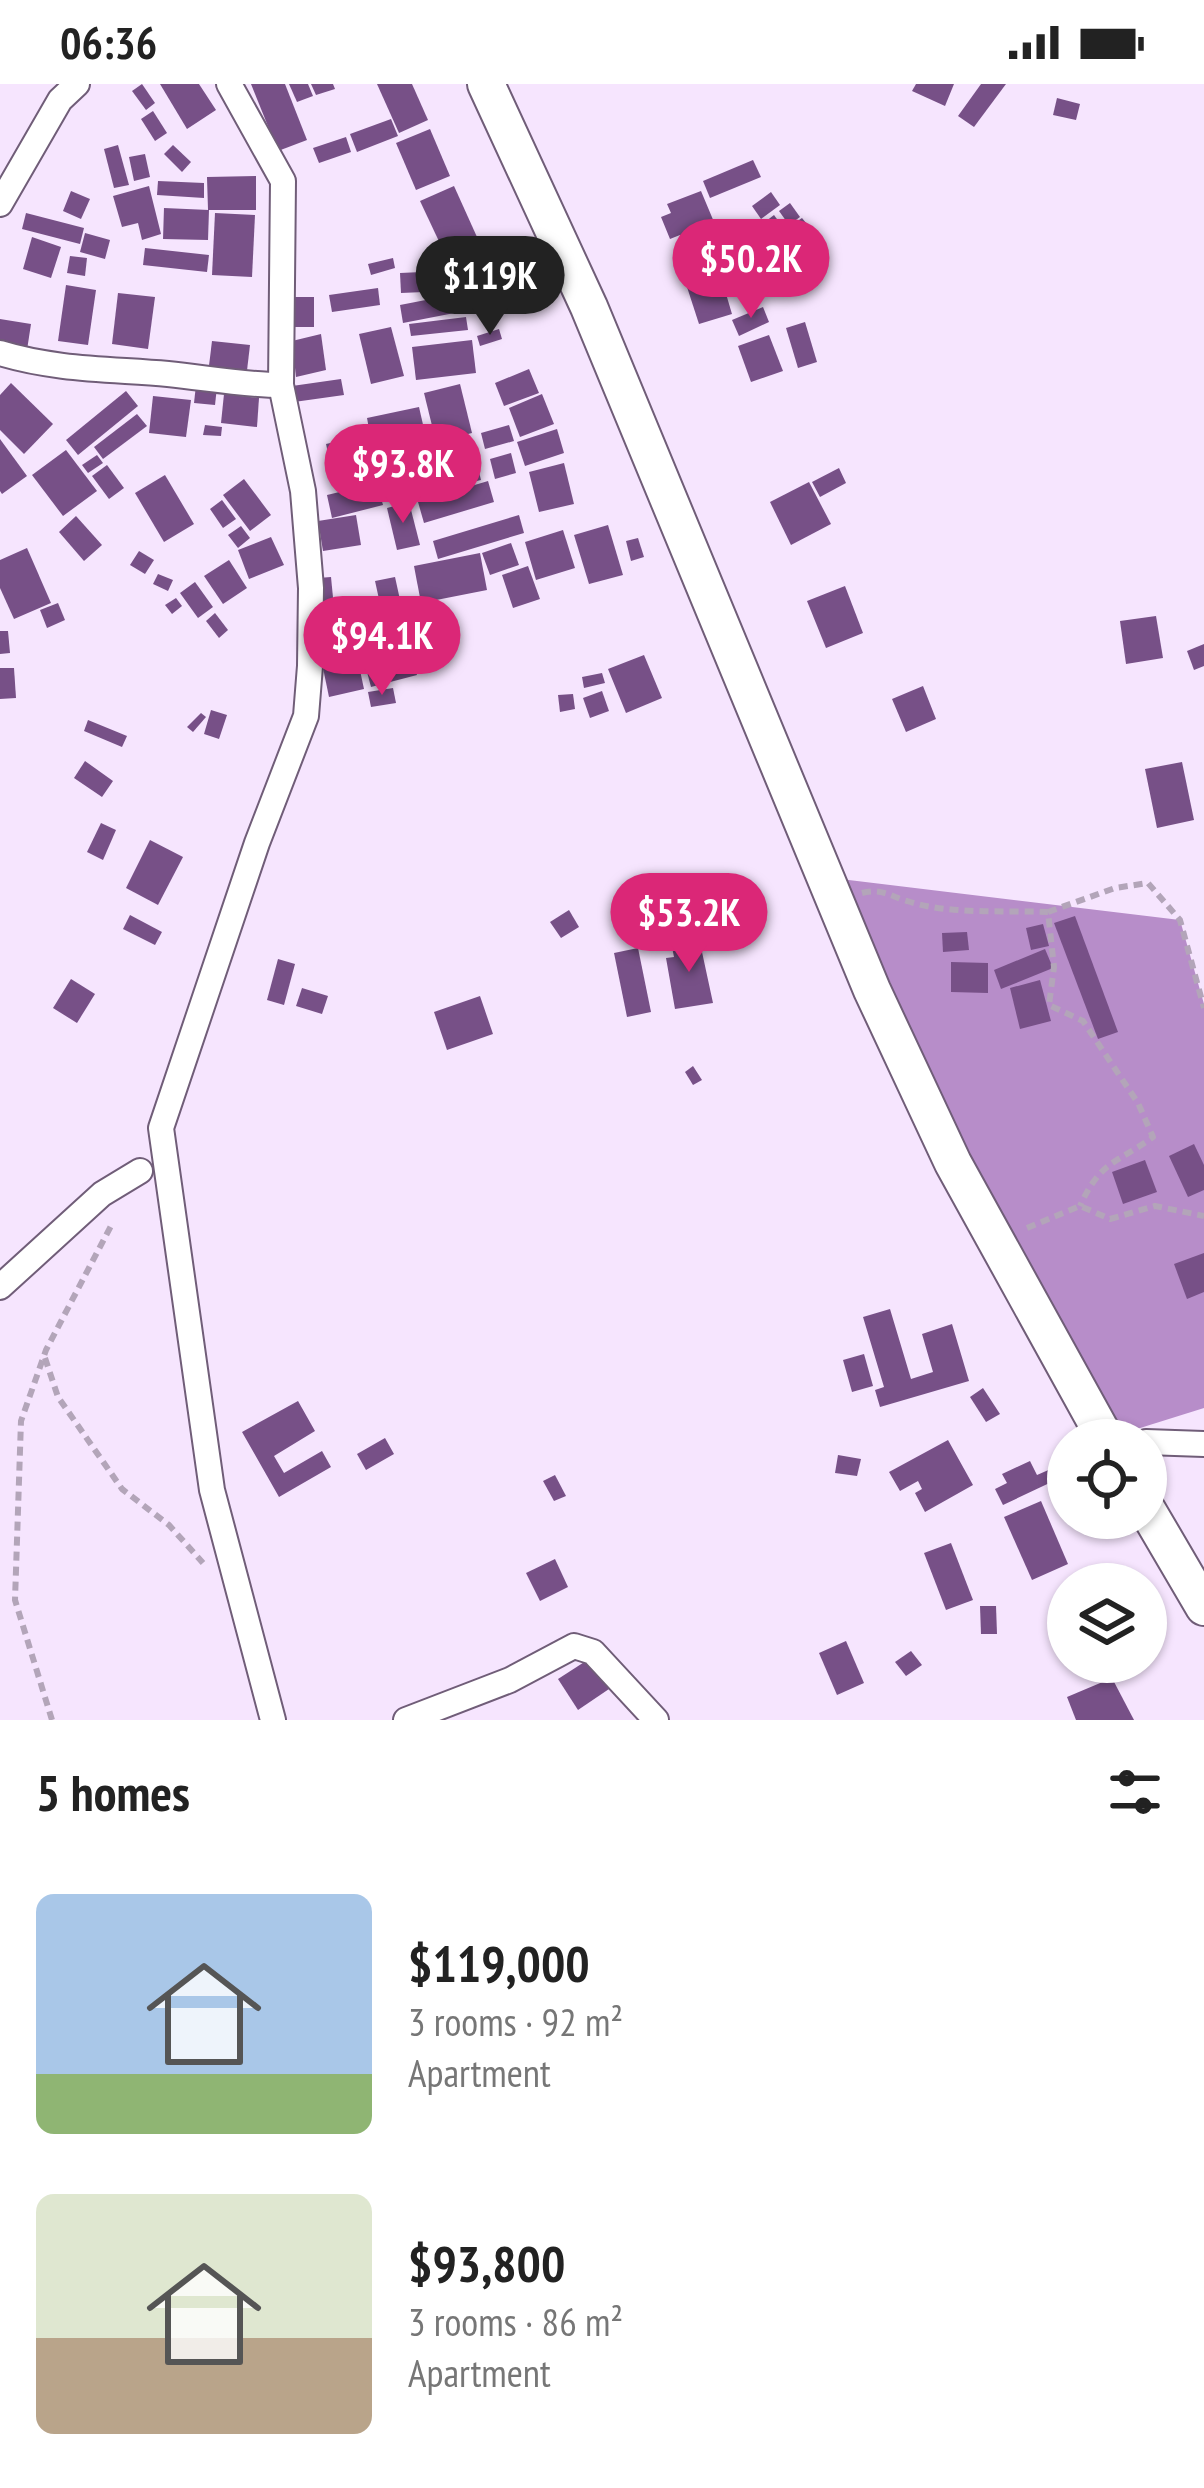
<!DOCTYPE html>
<meta charset="utf-8">
<style>
body{margin:0;font-family:"PT Sans Narrow",sans-serif;background:#f6f6f6;color:#222;height:100vh;display:flex;flex-direction:column;font-size:45px;white-space:nowrap}
*{box-sizing:border-box;margin:0}
p{font-size:39px;color:#767676}
.icon{flex:none;width:66px;height:66px;fill:none;stroke:currentColor;stroke-width:2;stroke-linecap:round;stroke-linejoin:round}
.map{position:relative;height:1636px;overflow:hidden}
.drawer{display:flex;flex-direction:column;background:#fff;flex:1}
.drawer>*{flex:none}
.controls{position:absolute;left:1047px;top:1335px;display:grid;gap:24px}
.controls a{display:grid;place-items:center;width:120px;height:120px;border-radius:50%;background:#fff;box-shadow:0 3px 9px #0004;font-size:60px}
.price{position:absolute;translate:-50% -102px;padding:0 27px;border-radius:42px;background:#db2777;color:#fff;font-size:39px;line-height:78px;filter:drop-shadow(0 3px 6px #0008)}
.price::after{content:'';position:absolute;left:50%;top:72px;width:36px;height:27px;margin-left:-18px;background:inherit;clip-path:polygon(0 0,100% 0,50% 100%)}
.price.selected{background:#222;color:#fff}
ul{padding:0;list-style:none}
li{display:flex;align-items:center;gap:36px;height:300px;padding:0 36px}
li span{display:grid;place-items:center;flex:none;width:336px;height:240px;border-radius:18px;color:#555}
li>.icon{margin-inline-start:auto}
span .icon{width:144px;height:144px;fill:#fffc;stroke-width:1}
li b{font-size:51px}
h2{display:flex;justify-content:space-between;align-items:center;height:144px;padding:0 36px;font-size:51px}
.status{display:flex;justify-content:space-between;align-items:center;height:84px;padding:0 60px;background:#fff;direction:ltr}
.status svg{height:33px;fill:currentColor}
.map>svg:first-child{display:block}
</style>
<div class="status"><b>06:36</b><svg viewBox="0 0 49 12"><path d="M0 12V9h3v3zM5 12V6h3v6zM10 12V3h3v9zM15 12V0h3v12zM26 1h20v11H26zM47 4h2v5h-2z"/></svg></div>
<div class="map">
<svg width="1204" height="1636" viewBox="0 0 1204 1636">
<rect width="100%" height="100%" fill="#f6e5fe"/>
<!-- water -->
<path fill="#b78dc9" d="M824,793L1180,836L1204,920V1324L1105,1355Z"/>
<!-- building -->
<g fill="#775087">
<path d="M142,0L155,19L146,26L132,7Z"/>
<path d="M160,0H199L216,26L187,45Z"/>
<path d="M251,0H285L307,56L278,67Z"/>
<path d="M289,0H308L313,12L297,18Z"/>
<path d="M311,0H333L335,5L316,11Z"/>
<path d="M377,0H412L428,36L399,49Z"/>
<path d="M916,0H954L945,22L912,7Z"/>
<path d="M981,0H1006L974,43L958,32Z"/>
<path d="M1057,14L1080,20L1076,36L1053,31Z"/>
<path d="M153,27L167,49L155,57L141,35Z"/>
<path d="M391,35L398,52L357,68L350,50Z"/>
<path d="M430,45L450,92L416,106L396,59Z"/>
<path d="M346,53L351,68L319,79L313,64Z"/>
<path d="M118,61L129,101L114,104L104,65Z"/>
<path d="M173,61L191,78L182,88L164,70Z"/>
<path d="M145,70L150,93L134,97L129,73Z"/>
<path d="M753,76L761,93L710,114L703,97Z"/>
<path d="M256,92V126H208L207,93Z"/>
<path d="M158,97L204,99V114L157,111Z"/>
<path d="M149,102L161,150L142,156L138,139L122,143L113,112Z"/>
<path d="M454,102L477,153L444,168L420,117Z"/>
<path d="M71,107L90,115L81,135L63,127Z"/>
<path d="M701,107L727,169L694,183L680,151L670,155L661,133L671,129L667,120Z"/>
<path d="M771,108L780,121L761,135L752,122Z"/>
<path d="M790,119L800,133L789,141L779,127Z"/>
<path d="M164,124L209,126L208,156L163,155Z"/>
<path d="M26,129L84,144L80,160L22,145Z"/>
<path d="M215,129L255,131L252,193L212,191Z"/>
<path d="M774,131L782,142L769,152L761,141Z"/>
<path d="M802,134L815,150L803,159L790,142Z"/>
<path d="M85,149L110,156L105,175L80,168Z"/>
<path d="M32,153L61,163L51,194L23,185Z"/>
<path d="M491,154L500,178L475,189L464,165Z"/>
<path d="M807,159L821,179L798,197L783,177Z"/>
<path d="M145,164L209,171L207,188L143,181Z"/>
<path d="M70,172L87,174L85,192L67,189Z"/>
<path d="M461,172L464,197L435,201L431,175Z"/>
<path d="M393,174L395,184L371,191L368,180Z"/>
<path d="M783,185L790,197L776,206L768,194Z"/>
<path d="M502,186L514,222L489,229L478,194Z"/>
<path d="M422,188L424,208L401,209L400,189Z"/>
<path d="M721,193L732,230L699,240L687,203Z"/>
<path d="M66,201L96,206L88,261L58,257Z"/>
<path d="M378,204L380,221L332,228L329,211Z"/>
<path d="M472,207L475,225L403,239L400,221Z"/>
<path d="M118,209L155,213L148,265L112,260Z"/>
<rect x="289" y="213" width="25" height="30"/>
<path d="M763,223L769,238L739,252L732,236Z"/>
<path d="M466,233L468,246L411,252L409,240Z"/>
<path d="M0,235L31,240L27,266L0,263Z"/>
<path d="M805,238L817,278L798,284L786,244Z"/>
<path d="M391,243L404,292L371,300L359,250Z"/>
<path d="M499,245L502,255L480,262L477,252Z"/>
<path d="M321,250L326,286L296,293L292,257Z"/>
<path d="M769,251L783,287L751,298L738,262Z"/>
<path d="M472,256L476,289L416,296L412,263Z"/>
<path d="M212,257L250,261L246,295L208,290Z"/>
<path d="M529,285L539,309L504,322L495,299Z"/>
<path d="M341,295L344,311L294,318L292,302Z"/>
<path d="M11,299L53,340L24,370L0,346V311Z"/>
<path d="M460,300L472,349L436,358L424,309Z"/>
<path d="M196,301L217,303L215,321L194,319Z"/>
<path d="M126,307L138,322L78,371L66,356Z"/>
<path d="M224,310L259,314L257,343L221,339Z"/>
<path d="M542,310L554,340L520,353L509,324Z"/>
<path d="M153,312L191,316L186,353L149,349Z"/>
<path d="M419,323L424,345L371,356L367,334Z"/>
<path d="M137,330L147,342L103,375L94,363Z"/>
<path d="M205,341L222,343L221,352L203,351Z"/>
<path d="M509,341L514,357L485,365L481,349Z"/>
<path d="M557,345L564,369L525,382L517,358Z"/>
<path d="M361,352L370,394L335,401L326,360Z"/>
<path d="M0,355L27,392L2,410L0,407Z"/>
<path d="M472,361L481,396L447,404L439,369Z"/>
<path d="M66,366L97,407L63,432L32,391Z"/>
<path d="M511,369L516,389L495,395L490,375Z"/>
<path d="M97,371L103,379L88,389L82,381Z"/>
<path d="M564,379L574,420L539,428L529,388Z"/>
<path d="M107,381L124,404L109,415L92,392Z"/>
<path d="M839,384L846,399L820,413L812,398Z"/>
<path d="M165,391L194,440L164,458L135,409Z"/>
<path d="M244,395L271,431L250,447L223,411Z"/>
<path d="M488,397L494,418L424,439L418,418Z"/>
<path d="M809,398L831,440L791,461L770,418Z"/>
<path d="M377,399L383,421L332,434L327,411Z"/>
<path d="M222,416L236,435L223,444L210,425Z"/>
<path d="M409,418L420,461L397,466L387,424Z"/>
<path d="M356,431L361,461L323,467L318,437Z"/>
<path d="M519,431L524,449L438,475L433,457Z"/>
<path d="M76,432L102,461L84,477L59,448Z"/>
<path d="M608,441L623,491L589,500L574,451Z"/>
<path d="M241,442L250,454L238,464L228,451Z"/>
<path d="M563,446L575,484L536,496L525,458Z"/>
<path d="M271,453L284,481L249,495L238,466Z"/>
<path d="M638,454L644,473L631,477L626,457Z"/>
<path d="M511,459L519,481L490,491L482,469Z"/>
<path d="M27,464L51,519L14,535L0,504V476Z"/>
<path d="M139,467L154,476L145,490L130,481Z"/>
<path d="M480,469L487,506L421,519L414,482Z"/>
<path d="M229,476L247,504L223,520L204,492Z"/>
<path d="M528,482L540,515L513,524L502,491Z"/>
<path d="M158,490L173,496L168,507L153,500Z"/>
<path d="M331,493L335,534L322,535L318,494Z"/>
<path d="M395,493L402,525L382,529L375,497Z"/>
<path d="M195,498L213,523L198,534L180,509Z"/>
<path d="M845,502L863,549L826,564L807,517Z"/>
<path d="M176,514L182,522L172,530L165,521Z"/>
<path d="M58,519L65,536L47,544L40,526Z"/>
<rect x="426" y="525" width="15" height="20"/>
<path d="M407,528L412,554L319,573L314,548Z"/>
<path d="M215,529L228,546L219,554L206,537Z"/>
<path d="M1156,532L1163,574L1126,580L1120,537Z"/>
<path d="M0,547H8L10,569L0,570Z"/>
<path d="M407,558L417,591L371,603L362,569Z"/>
<path d="M1204,560V582L1194,586L1187,567Z"/>
<path d="M644,571L662,614L626,629L608,585Z"/>
<path d="M358,577L364,605L329,613L323,584Z"/>
<path d="M0,584H14L16,614L0,615Z"/>
<path d="M602,589L605,599L584,604L582,593Z"/>
<path d="M923,602L936,635L906,648L892,615Z"/>
<path d="M393,604L396,619L371,623L368,608Z"/>
<path d="M602,607L609,627L590,634L583,614Z"/>
<path d="M573,610L575,625L560,628L558,611Z"/>
<path d="M211,626L227,631L219,655L204,650Z"/>
<path d="M201,629L206,633L193,648L187,643Z"/>
<path d="M88,636L127,652L122,663L84,647Z"/>
<path d="M85,677L113,697L102,713L74,694Z"/>
<path d="M1182,678L1194,736L1157,744L1145,685Z"/>
<path d="M101,739L116,746L103,776L87,768Z"/>
<path d="M150,756L183,773L158,821L126,804Z"/>
<path d="M569,826L579,843L561,854L550,838Z"/>
<path d="M130,831L162,848L155,861L123,845Z"/>
<path d="M1075,832L1118,948L1098,955L1054,839Z"/>
<path d="M1043,840L1049,862L1031,866L1026,844Z"/>
<path d="M967,848L969,866L943,868L942,849Z"/>
<path d="M699,854L713,919L675,925L666,874L674,873L671,858Z"/>
<path d="M638,864L651,928L627,933L614,869Z"/>
<path d="M1045,865L1053,884L1001,905L994,886Z"/>
<path d="M278,875L295,880L284,921L267,916Z"/>
<path d="M951,878L988,879V909L951,908Z"/>
<path d="M71,895L95,910L77,939L53,924Z"/>
<path d="M1040,896L1051,937L1020,945L1010,904Z"/>
<path d="M302,904L328,912L322,930L296,922Z"/>
<path d="M480,912L493,950L447,966L434,928Z"/>
<path d="M693,982L702,996L693,1001L685,988Z"/>
<path d="M1194,1060L1204,1081V1106L1188,1113L1169,1072Z"/>
<path d="M1145,1076L1157,1108L1123,1120L1112,1088Z"/>
<path d="M1204,1169V1208L1187,1215L1174,1180Z"/>
<path d="M890,1225L911,1295L933,1288L922,1250L952,1240L969,1297L880,1323L875,1306L884,1303L863,1233Z"/>
<path d="M864,1270L873,1302L852,1308L843,1276Z"/>
<path d="M983,1304L1000,1330L986,1338L970,1313Z"/>
<path d="M298,1317L315,1347L274,1372L284,1389L322,1367L331,1383L279,1413L242,1348Z"/>
<path d="M385,1354L394,1370L366,1386L357,1370Z"/>
<path d="M948,1356L973,1401L925,1428L915,1409L922,1405L918,1397L900,1407L889,1388Z"/>
<path d="M838,1371L861,1375L857,1392L835,1389Z"/>
<path d="M1030,1377L1037,1391L1053,1384L1058,1395L1003,1421L995,1405L1007,1399L1002,1390Z"/>
<path d="M555,1391L566,1412L554,1417L543,1397Z"/>
<path d="M1041,1417L1068,1480L1032,1496L1004,1433Z"/>
<path d="M951,1459L973,1516L946,1526L924,1469Z"/>
<path d="M555,1475L568,1503L540,1517L526,1489Z"/>
<path d="M980,1522H996L997,1550H981Z"/>
<path d="M846,1557L864,1599L837,1611L819,1569Z"/>
<path d="M911,1567L922,1581L906,1592L895,1578Z"/>
<path d="M589,1575L609,1605L578,1626L558,1595Z"/>
<path d="M1112,1594L1134,1636H1076L1067,1613Z"/>
</g>
<g fill="none" stroke-linecap="round" stroke-linejoin="round">
<defs>
<g id="minor">
<path d="M229,0L283,97L281,301L303,407L311,504L310,582L306,632L257,759L161,1044L212,1406L273,1636"/>
<path d="M0,120L60,16L77,0"/>
<path d="M0,269C55,286 112,285 168,290C207,294 243,301 281,301"/>
<path d="M0,1203L102,1110L140,1087"/>
<path d="M1146,1358L1204,1360"/>
<path d="M406,1636L510,1596L574,1562L593,1568L656,1636"/>
</g>
<g id="secondary">
<path d="M486,0L589,223L872,906L953,1079L1106,1356"/>
<path d="M1146,1424L1204,1523"/>
</g>
</defs>
<!-- minor casing -->
<use href="#minor" stroke="#705d78" stroke-width="28"/>
<!-- secondary casing -->
<use href="#secondary" stroke="#705d78" stroke-width="40"/>
<!-- path -->
<g stroke="#b3a5b9" stroke-width="6" stroke-dasharray="9 6" stroke-linecap="butt">
<path d="M862,809C881,804 890,812 907,817C950,831 1003,826 1048,828L1054,883L1049,921L1083,937L1138,1019L1153,1053C1116,1080 1101,1076 1080,1122"/>
<path d="M1048,828L1115,804L1148,799L1180,836L1204,924"/>
<path d="M1027,1144L1080,1122L1110,1135L1155,1122L1204,1132"/>
<path d="M45,1274L58,1313L122,1405L169,1441L203,1479"/>
<path d="M52,1636L15,1516L21,1337L46,1266L113,1138"/>
</g>
<!-- minor -->
<use href="#minor" stroke="#fff" stroke-width="24"/>
<!-- secondary -->
<use href="#secondary" stroke="#fff" stroke-width="36"/>
</g>
</svg>
<div class="controls">
<a><svg class="icon" aria-label="locate" viewBox="0 0 24 24"><circle cx="12" cy="12" r="6"/><path d="M12 2v4M12 18v4M2 12h4M18 12h4"/></svg></a>
<a><svg class="icon" aria-label="layers" viewBox="0 0 24 24"><path d="M12 4l9 5-9 5-9-5zM3 14l9 5 9-5"/></svg></a>
</div>
<b class="price" style="left:751px;top:237px">$50.2K</b>
<b class="price selected" style="left:490px;top:254px">$119K</b>
<b class="price" style="left:403px;top:442px">$93.8K</b>
<b class="price" style="left:382px;top:614px">$94.1K</b>
<b class="price" style="left:689px;top:891px">$53.2K</b>
</div>
<section class="drawer">
<h2>5 homes<svg class="icon" aria-label="filters" viewBox="0 0 24 24"><path d="M4 7h16M4 17h16"/><circle cx="9" cy="7" r="2"/><circle cx="15" cy="17" r="2"/></svg></h2>
<ul>
<li><span style="background:linear-gradient(#a9c7e8 75%,#8fb573 0)"><svg class="icon" aria-label="home" viewBox="0 0 24 24"><path d="M3 11l9-7 9 7M6 9v11h12V9"/></svg></span><div><b>$119,000</b><p>3 rooms · 92 m²</p><p>Apartment</p></div></li>
<li><span style="background:linear-gradient(#dfe7d0 60%,#b9a48a 0)"><svg class="icon" aria-label="home" viewBox="0 0 24 24"><path d="M3 11l9-7 9 7M6 9v11h12V9"/></svg></span><div><b>$93,800</b><p>3 rooms · 86 m²</p><p>Apartment</p></div></li>
</ul>
</section>
